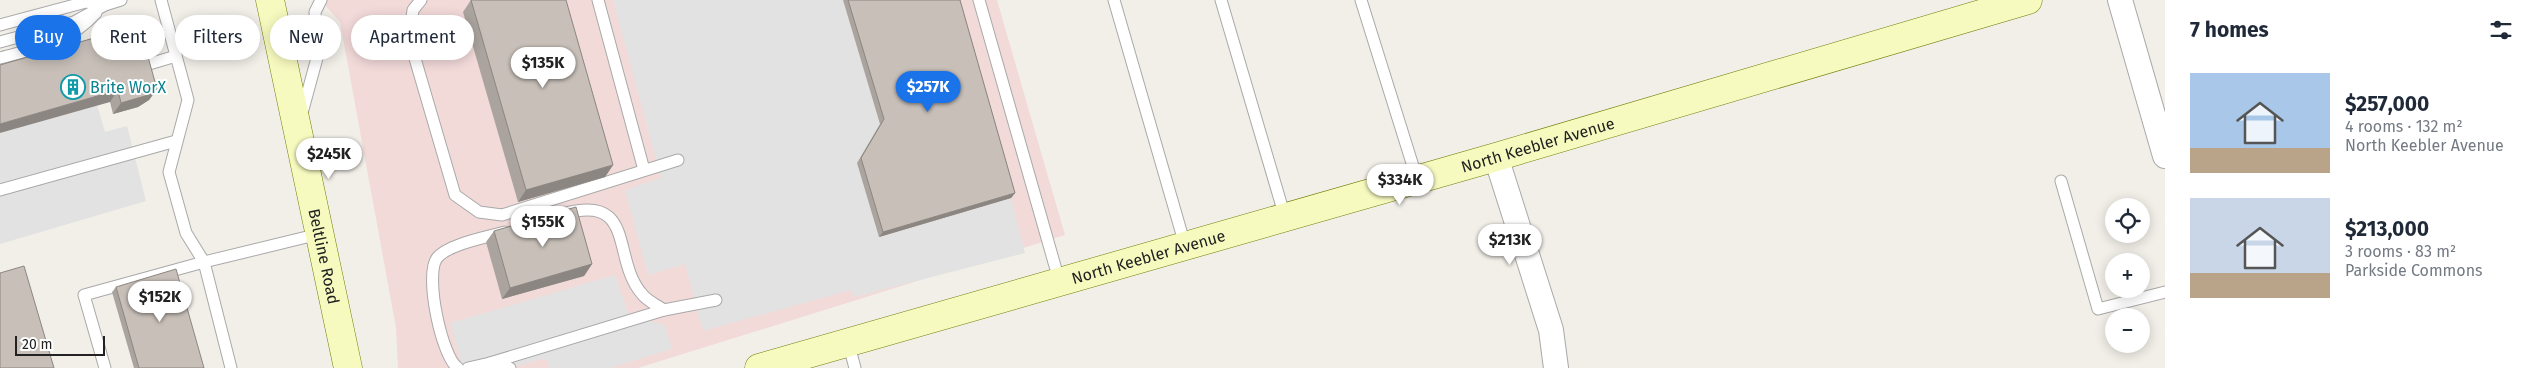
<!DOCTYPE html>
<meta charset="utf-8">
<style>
body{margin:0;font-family:"Fira Sans",sans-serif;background:#f6f6f7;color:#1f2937;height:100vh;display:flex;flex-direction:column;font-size:19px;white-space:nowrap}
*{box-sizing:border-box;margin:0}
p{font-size:16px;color:#747a83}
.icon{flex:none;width:28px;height:28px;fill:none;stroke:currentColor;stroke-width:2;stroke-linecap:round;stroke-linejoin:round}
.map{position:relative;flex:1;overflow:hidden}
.panel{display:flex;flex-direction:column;background:#fff;width:375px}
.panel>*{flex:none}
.banner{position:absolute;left:15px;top:15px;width:475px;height:45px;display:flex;gap:10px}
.tools{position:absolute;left:2105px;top:198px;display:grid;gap:10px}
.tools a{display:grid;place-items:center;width:45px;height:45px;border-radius:50%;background:#fff;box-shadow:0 2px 12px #0003;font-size:25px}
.scale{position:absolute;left:15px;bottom:12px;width:90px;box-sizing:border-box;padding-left:5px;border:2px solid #222;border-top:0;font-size:14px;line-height:18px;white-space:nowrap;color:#222;-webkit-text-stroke:4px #fff;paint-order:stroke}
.price{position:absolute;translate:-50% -42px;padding:0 11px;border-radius:18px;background:#fff;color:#222;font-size:16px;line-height:32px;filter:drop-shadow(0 1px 2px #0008)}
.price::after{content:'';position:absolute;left:50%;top:30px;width:15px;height:11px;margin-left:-8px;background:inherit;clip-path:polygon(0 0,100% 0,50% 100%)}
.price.current{background:#1a73e8;color:#fff}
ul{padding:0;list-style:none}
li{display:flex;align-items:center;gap:15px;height:125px;padding:0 25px}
li span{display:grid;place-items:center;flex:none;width:140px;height:100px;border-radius:0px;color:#555}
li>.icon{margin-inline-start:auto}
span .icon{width:60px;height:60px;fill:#fffc;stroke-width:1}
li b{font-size:21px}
h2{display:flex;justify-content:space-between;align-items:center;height:60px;padding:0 25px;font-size:21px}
.chip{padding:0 18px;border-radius:22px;background:#fff;box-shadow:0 2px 12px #0003;font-size:18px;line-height:45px}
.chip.current{background:#1a73e8;color:#fff}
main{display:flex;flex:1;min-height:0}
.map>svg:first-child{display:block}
</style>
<main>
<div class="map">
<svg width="2165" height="368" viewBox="0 0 2165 368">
<rect width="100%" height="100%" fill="#f2efe9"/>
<!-- commercial -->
<path fill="#f2dad9" d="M324,0H997L1065,235L638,368H398L396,328L340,22L325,5Z"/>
<!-- parking -->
<g fill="#e2e2e2">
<path d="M613,0H843L880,124L879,237L1011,198L1025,253L854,297L851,290L703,331L685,264L648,275L625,190L661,178Z"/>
<path d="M97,105L105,132L127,126L146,201L0,244V133Z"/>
<path d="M615,275L629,316L665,325L672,349L610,368H549L547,360L541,359L511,368H463L450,323Z"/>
</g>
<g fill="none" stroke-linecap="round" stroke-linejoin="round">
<defs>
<g id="lane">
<path d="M421,0L413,10L409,38L455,195L479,212L502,215L678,160"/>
<path d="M598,0L644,170"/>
<path d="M979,0L1059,280"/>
<path d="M1114,0L1185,245"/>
<path d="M1221,0L1285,217"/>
<path d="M1361,0L1417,179"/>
<path d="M0,25L86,2L105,5"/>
<path d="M0,42L74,22L105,5L121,0"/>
<path d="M0,58C40,47 67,44 96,13"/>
<path d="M139,67L176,56"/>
<path d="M302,113L317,58L315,12L321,0"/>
<path d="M2061,181L2098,309L2165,292"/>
<path d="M0,190L176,141"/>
<path d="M563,214C637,193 611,259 642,294C647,301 657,305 664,310"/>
<path d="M848,342L855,368"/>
<path d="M105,368L84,295L204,262L186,233L169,172L188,100L161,0"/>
<path d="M231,368L204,262L319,234"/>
<path d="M458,368C442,358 424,275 437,258C448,244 488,237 505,232"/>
<path d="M468,368L490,363"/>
<path d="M510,368L490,363L664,310L716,300"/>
</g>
<g id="street">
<path d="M2120,0L2165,156"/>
<path d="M1496,157L1551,330L1556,368"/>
</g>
<g id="secondary">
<path id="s1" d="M270,0L348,368"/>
<path id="s2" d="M759,368L1496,157L2028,0"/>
</g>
</defs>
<!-- lane casing -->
<use href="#lane" stroke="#a9a9a9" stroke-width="13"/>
<!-- street casing -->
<use href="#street" stroke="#a9a9a9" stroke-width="26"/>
<!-- secondary casing -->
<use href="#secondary" stroke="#707d05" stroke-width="29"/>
<!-- lane -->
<use href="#lane" stroke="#fff" stroke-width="11"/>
<!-- street -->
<use href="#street" stroke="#fff" stroke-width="24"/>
<!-- secondary -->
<use href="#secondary" stroke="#f7fabf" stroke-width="28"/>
</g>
<!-- wall -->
<g fill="#aba49e">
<path d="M471,0L613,165L605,177L518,202L463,12Z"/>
<path d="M843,0H960L1015,193L1011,198L879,237L857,163L880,124Z"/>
<path d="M2,64L157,89L149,100L138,107L113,114L110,102Z"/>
<path d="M494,231L592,264L584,276L502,299L486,242Z"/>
<path d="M116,287L204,368H134L112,292Z"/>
</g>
<!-- shaded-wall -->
<g fill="#8b8681">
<path d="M157,89L149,100L138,107L113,114L121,103Z"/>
<path d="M118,90L110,102L0,133V124Z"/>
<path d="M613,165L605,177L518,202L526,190Z"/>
<path d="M1015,193L1011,198L879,237L883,232Z"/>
<path d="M592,264L584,276L502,299L510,288Z"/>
</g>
<!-- building -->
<g fill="#c7bfb8" stroke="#8b8681">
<path d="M471,0H566L613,165L526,190Z"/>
<path d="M848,0H960L1015,193L883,232L861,158L884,119Z"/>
<path d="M139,25L157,89L145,96L121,103L118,90L0,124V65Z"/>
<path d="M576,207L592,264L510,288L494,231Z"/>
<path d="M24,266L54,368H0V273Z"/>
<path d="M176,269L204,368H139L116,287Z"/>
</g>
<!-- icons -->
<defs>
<symbol id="building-ring" viewBox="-11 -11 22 22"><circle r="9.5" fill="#fff" stroke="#0f9aa8" stroke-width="1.5"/><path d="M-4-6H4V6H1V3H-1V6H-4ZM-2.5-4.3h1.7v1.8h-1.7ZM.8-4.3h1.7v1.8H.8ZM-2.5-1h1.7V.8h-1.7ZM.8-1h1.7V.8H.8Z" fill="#0f9aa8"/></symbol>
</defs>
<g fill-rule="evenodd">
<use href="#building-ring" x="59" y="73" width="28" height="28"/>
</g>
<g text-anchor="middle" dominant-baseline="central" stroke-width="4" stroke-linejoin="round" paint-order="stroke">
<!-- culture labels -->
<g font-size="16" fill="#0d838f" stroke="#fff" text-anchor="start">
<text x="90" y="87">Brite WorX</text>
</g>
<!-- street labels -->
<g font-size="16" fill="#222" stroke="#fff">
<text stroke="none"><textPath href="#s2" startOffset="810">North Keebler Avenue</textPath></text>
<text stroke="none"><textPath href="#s2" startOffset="405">North Keebler Avenue</textPath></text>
<text stroke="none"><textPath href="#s1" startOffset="262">Beltline Road</textPath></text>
</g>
</g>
</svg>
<div class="tools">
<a><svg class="icon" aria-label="locate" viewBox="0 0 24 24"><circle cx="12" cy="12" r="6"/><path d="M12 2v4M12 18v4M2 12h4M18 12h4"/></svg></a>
<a>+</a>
<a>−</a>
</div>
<div class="scale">20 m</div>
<b class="price" style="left:543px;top:89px">$135K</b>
<b class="price current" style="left:928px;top:113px">$257K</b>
<b class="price" style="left:329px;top:180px">$245K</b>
<b class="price" style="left:1400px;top:206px">$334K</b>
<b class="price" style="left:543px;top:248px">$155K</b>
<b class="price" style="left:1510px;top:266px">$213K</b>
<b class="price" style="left:160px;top:323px">$152K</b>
<div class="banner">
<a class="chip current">Buy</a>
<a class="chip">Rent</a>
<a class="chip">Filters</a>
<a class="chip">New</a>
<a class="chip">Apartment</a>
</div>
</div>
<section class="panel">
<h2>7 homes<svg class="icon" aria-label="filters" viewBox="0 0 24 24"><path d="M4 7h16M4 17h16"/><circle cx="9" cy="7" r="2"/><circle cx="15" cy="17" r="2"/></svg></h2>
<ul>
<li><span style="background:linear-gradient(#a9c7e8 75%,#b9a48a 0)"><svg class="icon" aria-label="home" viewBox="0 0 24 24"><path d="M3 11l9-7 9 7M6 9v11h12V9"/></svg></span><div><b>$257,000</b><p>4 rooms · 132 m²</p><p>North Keebler Avenue</p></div></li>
<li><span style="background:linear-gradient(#c9d6e8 75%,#b9a48a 0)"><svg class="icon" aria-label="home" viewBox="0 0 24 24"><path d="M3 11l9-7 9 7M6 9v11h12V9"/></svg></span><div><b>$213,000</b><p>3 rooms · 83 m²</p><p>Parkside Commons</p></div></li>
</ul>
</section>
</main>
